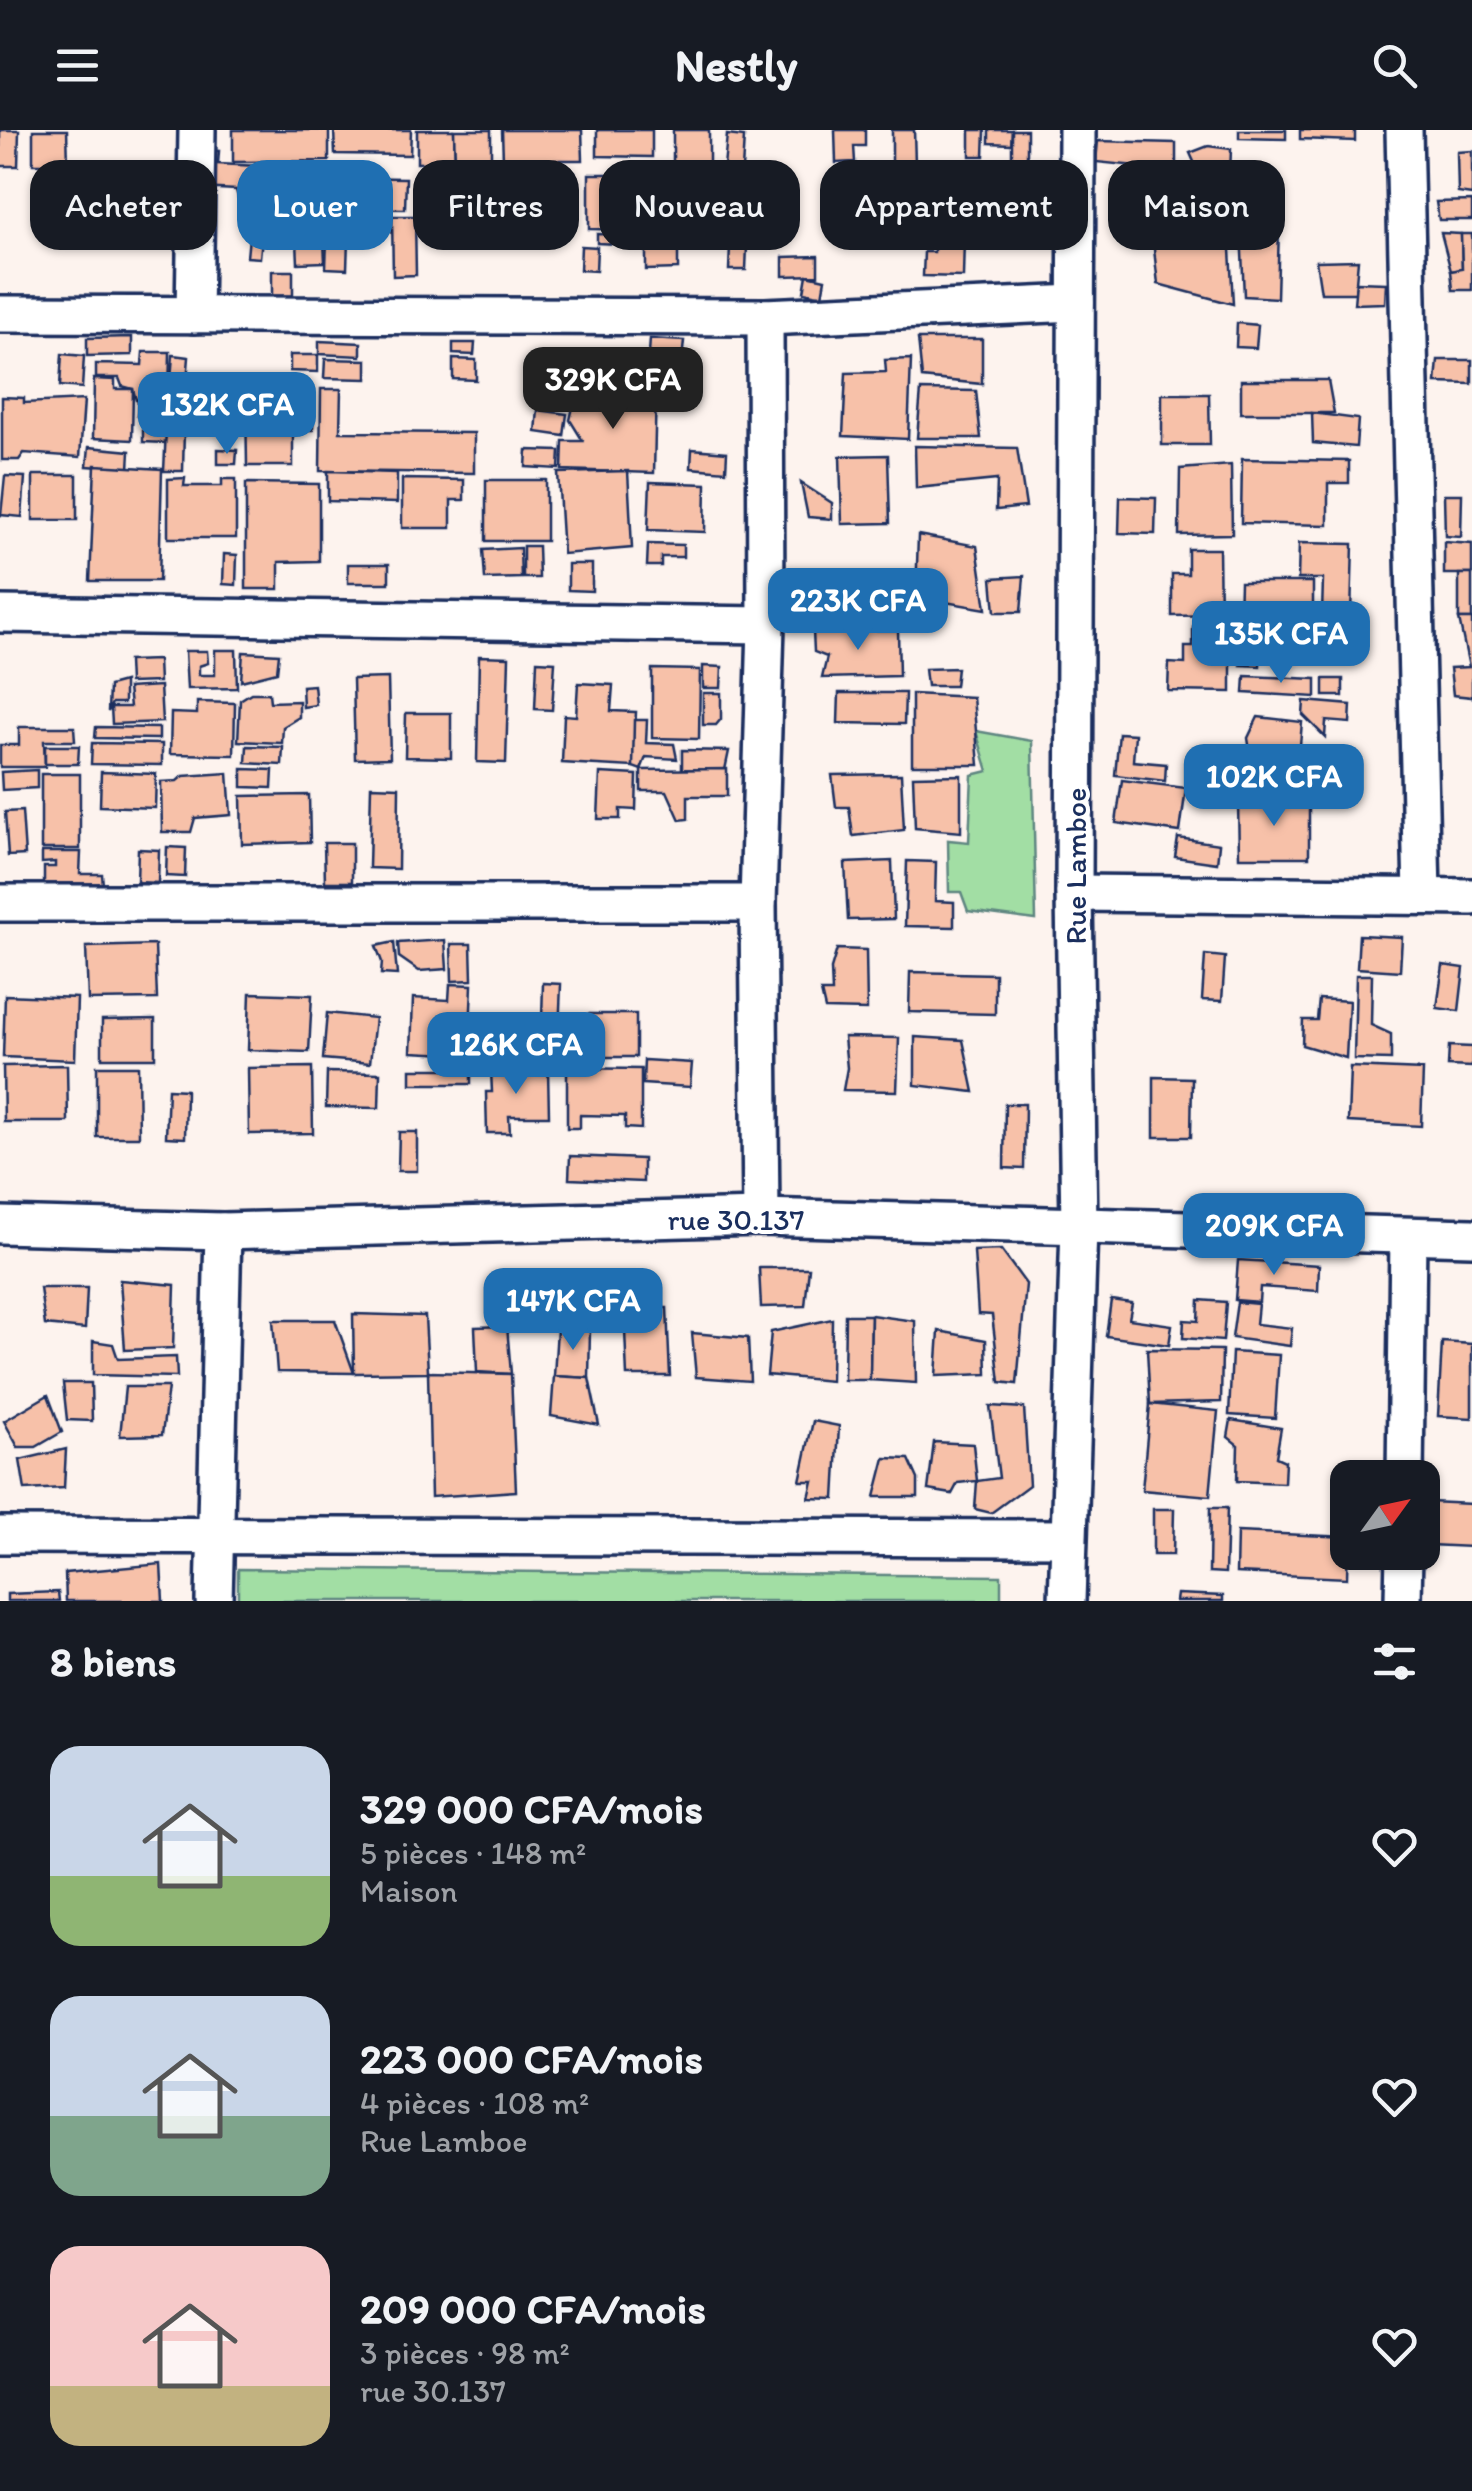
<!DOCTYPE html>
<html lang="fr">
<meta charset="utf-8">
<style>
body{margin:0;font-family:Itim,sans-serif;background:#242831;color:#f1f3f6;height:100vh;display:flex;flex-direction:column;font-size:38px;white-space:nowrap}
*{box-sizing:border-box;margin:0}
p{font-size:32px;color:#9ea1a6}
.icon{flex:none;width:55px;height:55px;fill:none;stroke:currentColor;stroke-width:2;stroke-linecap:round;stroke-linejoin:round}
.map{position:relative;height:1471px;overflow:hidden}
.sheet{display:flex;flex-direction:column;background:#171b24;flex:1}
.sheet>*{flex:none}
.banner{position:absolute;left:30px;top:30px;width:1412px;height:90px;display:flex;gap:20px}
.needle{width:65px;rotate:57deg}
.fabs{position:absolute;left:1330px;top:1330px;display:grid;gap:20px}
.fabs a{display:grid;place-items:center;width:110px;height:110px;border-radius:20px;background:#171b24;box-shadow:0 2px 8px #0004;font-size:50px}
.price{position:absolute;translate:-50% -85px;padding:0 22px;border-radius:20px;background:#1f6fb2;color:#fff;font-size:32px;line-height:65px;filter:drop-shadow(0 2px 5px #0008)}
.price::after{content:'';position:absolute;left:50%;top:60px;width:30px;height:22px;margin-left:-15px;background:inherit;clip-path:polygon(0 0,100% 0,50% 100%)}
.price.current{background:#222;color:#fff}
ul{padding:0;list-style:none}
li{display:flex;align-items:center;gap:30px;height:250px;padding:0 50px}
li span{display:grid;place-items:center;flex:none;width:280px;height:200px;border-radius:30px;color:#555}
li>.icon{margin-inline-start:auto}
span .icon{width:120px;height:120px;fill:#fffc;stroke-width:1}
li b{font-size:42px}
h2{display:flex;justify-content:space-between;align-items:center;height:120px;padding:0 50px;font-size:42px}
.pill{padding:0 35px;border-radius:30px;background:#171b24;box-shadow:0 2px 8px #0004;font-size:35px;line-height:90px}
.pill.current{background:#1f6fb2;color:#fff}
header{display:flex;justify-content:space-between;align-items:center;height:130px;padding:0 50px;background:#171b24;font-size:45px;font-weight:800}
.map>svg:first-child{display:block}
</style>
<header><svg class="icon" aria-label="menu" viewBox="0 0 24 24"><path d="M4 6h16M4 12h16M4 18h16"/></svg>Nestly<svg class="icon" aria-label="search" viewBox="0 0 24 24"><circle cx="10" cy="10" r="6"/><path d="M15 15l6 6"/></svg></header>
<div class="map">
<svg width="1472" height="1471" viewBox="0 0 1472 1471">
<rect width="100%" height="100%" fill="#fdf3ee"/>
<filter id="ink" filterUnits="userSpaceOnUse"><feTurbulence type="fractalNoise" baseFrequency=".01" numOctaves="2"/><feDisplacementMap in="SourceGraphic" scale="20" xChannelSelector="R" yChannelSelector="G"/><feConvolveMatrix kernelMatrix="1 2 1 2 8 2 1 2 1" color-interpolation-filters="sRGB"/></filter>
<g filter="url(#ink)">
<!-- green -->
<g fill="#a2dea4" stroke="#5e8681" stroke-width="2.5">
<path d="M976,601L1032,611L1036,790L968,781L961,762H949L948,710L969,712L972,645L988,641Z"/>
<path d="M238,1439L1001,1446V1471H238Z"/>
</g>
<!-- building -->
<g fill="#f7c1a9" stroke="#1b2f5e" stroke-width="2.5">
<path d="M0,0H19L18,36H0Z"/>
<path d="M33,0H67L68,34H33Z"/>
<path d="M233,0H329V31L233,32Z"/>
<path d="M334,0H411L410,25L335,24Z"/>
<path d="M417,0H454L455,32L417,33Z"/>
<path d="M454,0H491V33L455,32Z"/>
<path d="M502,0H582L583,30H503Z"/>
<path d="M597,0H652V27L597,26Z"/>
<path d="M673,0H709V33L673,32Z"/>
<path d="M835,0H865V16H854L855,32L836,33Z"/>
<path d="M892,0H914L915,34H892Z"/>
<path d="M970,0H985L984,26H970Z"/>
<path d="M989,0H1012L1011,14L989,13Z"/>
<rect x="1012" y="0" width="15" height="34"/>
<path d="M1239,0H1286V9L1239,8Z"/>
<path d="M1300,0H1355V11L1300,9Z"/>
<path d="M727,5L744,7L742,39L724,37Z"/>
<path d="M1098,11L1176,13V40L1096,32Z"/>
<path d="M1208,16L1231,19L1229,68L1198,58L1204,35L1195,34L1190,23Z"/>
<path d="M203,20L219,21L218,34L259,36L257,69L238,68L236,60L201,58Z"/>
<path d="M1472,21V65L1458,63L1457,22Z"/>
<path d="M502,40H526L525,59H502Z"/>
<path d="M538,41L575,42L574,62L537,60Z"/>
<path d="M921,42V53L906,54L908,86L892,87L891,74L873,75L871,44Z"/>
<path d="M589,44H659V100L589,99Z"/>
<path d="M671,44H742L743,99L671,98Z"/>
<path d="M87,45L127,47L125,86L85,84Z"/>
<path d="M321,45L325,132L298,133L294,46Z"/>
<path d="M337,47L406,48L405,79L337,78Z"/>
<path d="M425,52H456V110L423,109Z"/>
<path d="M913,59H918L916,103L867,101L868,73L891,74L892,87L908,86Z"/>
<path d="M1229,68L1230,93H1115V69Z"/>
<path d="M1472,71V90H1439L1436,72Z"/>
<path d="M392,86H415L416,145L393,146Z"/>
<path d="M1151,93L1229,101L1233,174L1158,154Z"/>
<path d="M1279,97L1277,168L1244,166L1241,100Z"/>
<path d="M1441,103L1461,104L1462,139L1451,141Z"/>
<path d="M597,104L640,106V115L597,113Z"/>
<path d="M1461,104H1472V160H1453L1451,141L1462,139Z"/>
<path d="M249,107L262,108L260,128L247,127Z"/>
<path d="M934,107L964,108L963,147L923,146L924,122H934Z"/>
<path d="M327,108L348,109L347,139L326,138Z"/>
<path d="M646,114H678V139L646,140Z"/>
<path d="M581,116L597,117L596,141L580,140Z"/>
<path d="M730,116H747L746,140H729Z"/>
<path d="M818,126V145L783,146V127Z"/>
<path d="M1358,130L1355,163H1321L1316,131Z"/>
<rect x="272" y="141" width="21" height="25"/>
<path d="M807,145L825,149L822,166L804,162Z"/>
<path d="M1356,152L1386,153L1385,173L1354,174Z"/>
<path d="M1237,193L1258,195L1256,218L1236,217Z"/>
<path d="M132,207V225L87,226V208Z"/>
<path d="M650,209L684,211L681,240L648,237Z"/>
<path d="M918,209H982V254L922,248Z"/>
<path d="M319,211L361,213V226L319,224Z"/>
<path d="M453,213H475L474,225L453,224Z"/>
<path d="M143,222H170L169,271L136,270L133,259L122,256L119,248H96V234L142,235Z"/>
<path d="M62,224L84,226L82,258L60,256Z"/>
<path d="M173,225L189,227L186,263L170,262Z"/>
<path d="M290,225H318V242L290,241Z"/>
<path d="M325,229L367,230V249L324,248Z"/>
<path d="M453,229L476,230V250L453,249Z"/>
<path d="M911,229L908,309L843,306L846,243L886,242L885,230Z"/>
<path d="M1438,230H1472V254L1436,253Z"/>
<path d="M94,249L115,250V259H133L132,310L93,308Z"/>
<path d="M1241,250H1328L1334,283H1241Z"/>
<path d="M249,252L271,253L270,266L249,265Z"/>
<path d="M632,257L656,258L654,343L562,340L563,311H583L570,290L577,260L605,258L609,263H632Z"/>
<path d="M321,259H341L340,302L474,303V343L320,341Z"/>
<path d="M921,260L976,261L981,308H917Z"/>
<path d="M297,262L314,263L313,300H296Z"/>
<path d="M1162,264H1209L1210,315H1162Z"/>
<path d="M2,267L24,268V273L84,270L80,327L24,323L19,330H2Z"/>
<path d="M138,269L169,270L167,313L143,312V289L137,286Z"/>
<path d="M246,270H293V336H247Z"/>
<path d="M538,280L567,284L564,306L536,302Z"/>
<path d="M1312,283L1358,289L1356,317L1313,313Z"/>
<path d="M166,299H184L183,341H164Z"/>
<path d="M915,316L1017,318L1026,377L996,380L997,350L916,358Z"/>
<path d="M89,317L130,321L129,339L87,336Z"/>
<path d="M218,319L237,320L236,334H218Z"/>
<path d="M692,319L727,322L726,341L691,338Z"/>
<path d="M527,320L560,321L559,339L526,337Z"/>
<path d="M888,325L890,393L842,394L840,326Z"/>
<path d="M1242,329L1349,331V353H1328V395L1241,393Z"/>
<path d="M95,335L162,339L159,451H90Z"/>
<path d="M1231,335L1232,404L1179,405L1180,339Z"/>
<path d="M328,341L397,343V373L328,371Z"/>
<path d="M628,341L632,418L563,424L558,343Z"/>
<rect x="33" y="345" width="44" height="45"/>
<path d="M5,346L25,347L22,387L1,385Z"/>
<path d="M185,348L184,356H222V349H236V408H168V349Z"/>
<path d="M402,349L464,350V370H451V398H402Z"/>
<rect x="486" y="350" width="60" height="61"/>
<path d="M650,352L706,354L705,402L648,400Z"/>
<path d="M246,353L319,354V431L279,432V459H246Z"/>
<path d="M801,353L832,373V389L808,387Z"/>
<path d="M1444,364H1462L1461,407L1445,406Z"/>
<path d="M1120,367L1156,368L1155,404L1119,403Z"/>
<path d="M918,405L977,416L986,479L916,467Z"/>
<path d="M1444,412L1472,414V444H1444Z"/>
<path d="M1299,413L1353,414L1351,486L1322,485L1323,449H1298Z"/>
<path d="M648,414L683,415V427H661V436H647Z"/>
<path d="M523,416H538L539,448H523Z"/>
<path d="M520,418L521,448L485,449L483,420Z"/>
<path d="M1188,419H1219L1220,485L1172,486V444H1188Z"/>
<path d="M224,424L237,425L236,455L223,454Z"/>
<rect x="348" y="434" width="41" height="19"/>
<path d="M568,434H592V461L568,460Z"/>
<rect x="1459" y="444" width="13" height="45"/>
<path d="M1024,446L1021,482H995L992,448Z"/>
<path d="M1240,452H1313V488L1239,487Z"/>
<path d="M1459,489H1472V567L1453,565L1450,538L1469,537Z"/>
<path d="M1193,497H1231V562L1168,561L1169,533L1185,534V517H1193Z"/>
<path d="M813,500H898L899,546L822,548L827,527L814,522Z"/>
<path d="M1243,509L1261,510L1260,536L1241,535Z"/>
<path d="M215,520H236L237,558L187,559L185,521H207L208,533L199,536V545H215Z"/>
<path d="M243,522L279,524L277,542L241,551Z"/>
<path d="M479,526L509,527L506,633L477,632Z"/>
<path d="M158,530L159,552L129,553L128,531Z"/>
<path d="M537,531L555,532L552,580L535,579Z"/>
<path d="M703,536L722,537L721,558H703Z"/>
<path d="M957,538L955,556H927L925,539Z"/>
<path d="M652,539L700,540L699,609L652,608Z"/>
<path d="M1245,546L1316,549V567L1244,563Z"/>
<path d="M388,548L390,628L355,629L353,549Z"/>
<rect x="1324" y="549" width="19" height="17"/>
<path d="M124,552V573H112L108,582L109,556Z"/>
<path d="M578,553L613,555L611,581L636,582L633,637L562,633L564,585L576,586Z"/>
<path d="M314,555L316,575L303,577L302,556Z"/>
<path d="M160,556L162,592L112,594L111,577H130L128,558Z"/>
<path d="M251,563H269L270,572L299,571V587L283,597L282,613L238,611L240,570Z"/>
<path d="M703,563H721V589L716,595H703Z"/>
<path d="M839,563H905L904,594L838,593Z"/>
<path d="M912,564L973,567L979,635H912Z"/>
<path d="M1304,571L1351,575L1350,593L1326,591L1325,607L1303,585Z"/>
<path d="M197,572L235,573L234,625L170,624L171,583L197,584Z"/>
<path d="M406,583H451V628L405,627Z"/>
<path d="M1258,587L1302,592L1298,638L1252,634L1248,608Z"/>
<path d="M634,590H647L646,613L674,614L677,629L646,627L641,640L633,637Z"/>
<path d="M19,597H74L75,611H44L45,637H0V615H19Z"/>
<path d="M96,597L159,598V609L95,608Z"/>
<path d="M1119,603L1135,604L1133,631L1166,634L1165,651L1115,645Z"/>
<path d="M92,613L162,614V635L91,634Z"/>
<path d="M45,616H79L78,634H45Z"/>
<path d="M247,616L283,617L282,635L246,633Z"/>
<path d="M682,620L729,621L725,640L682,639Z"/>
<path d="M242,639L273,640L272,658L242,657Z"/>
<path d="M727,639V666H688V689L680,690L667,661H641V640Z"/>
<path d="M37,640V658L2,660L1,642Z"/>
<path d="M101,642L156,644L155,678L100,676Z"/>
<path d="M228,643L231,685L195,688L191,702H162L161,652L177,651L183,646Z"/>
<path d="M600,643L637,645L636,680L620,679V689H598Z"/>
<rect x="41" y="644" width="39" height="75"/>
<path d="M901,644L904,700L853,706L849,677H836L832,645Z"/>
<path d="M961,645V702L915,698L913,646Z"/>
<path d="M1122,650L1186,658L1180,702L1116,693Z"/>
<path d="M371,656L399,657L398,739L369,738Z"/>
<path d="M309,665L310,712L242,714L241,666Z"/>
<path d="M1238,671H1309V727H1239Z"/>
<path d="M22,681L25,725L8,726L5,682Z"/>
<path d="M1178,708L1219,714L1217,733L1175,727Z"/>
<path d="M324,713H352V752H325Z"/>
<path d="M167,717L186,718L185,747L166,746Z"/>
<path d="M138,719L159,720L158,753L137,752Z"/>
<path d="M42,722H81L80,744H102L103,755L44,754V737H55V732L42,733Z"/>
<path d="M892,731L894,789L848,790L845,733Z"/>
<path d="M907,731L936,732L935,771L954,772V797L905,796Z"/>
<path d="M1359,805L1402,807L1400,841L1357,838Z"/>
<path d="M445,810L447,839L419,841L399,827L398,813Z"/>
<path d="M394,812L397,845L381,844L382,832L376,816Z"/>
<path d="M451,814H471L472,850L452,851Z"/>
<path d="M155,815L157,869L88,870L86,817Z"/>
<path d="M837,819L866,820L867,880L825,879L821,862H832L831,839Z"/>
<path d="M1205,825L1225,827L1222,871L1202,870Z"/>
<path d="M1443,835L1464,838L1459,881L1437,878Z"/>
<path d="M910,842L995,844V884L909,882Z"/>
<path d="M1356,845H1372L1371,895L1391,904V930L1354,929Z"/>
<path d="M543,853L561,854L558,928H541Z"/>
<path d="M450,854L472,855L469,925L411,922L413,868L449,870Z"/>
<path d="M250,863L312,865L309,922L248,920Z"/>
<path d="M5,865L77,868L75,930L3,927Z"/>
<path d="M1319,869L1349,871L1346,928L1302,915L1303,890H1317Z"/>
<path d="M327,883L375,888L370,933L323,929Z"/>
<rect x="587" y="884" width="49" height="43"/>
<path d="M481,885L520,887L519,926L480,924Z"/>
<path d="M155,889V928H102V890Z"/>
<path d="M844,907L899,908L897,961L843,960L847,938Z"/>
<path d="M915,907L963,910L974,962L915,955Z"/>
<path d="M1449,916L1472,917V937L1448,936Z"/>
<path d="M644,930L692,933L690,957L643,954Z"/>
<path d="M67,935L68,992H4L3,936Z"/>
<path d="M97,936H138L139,1007H97Z"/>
<path d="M312,937L313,1003L249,1004L248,938Z"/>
<path d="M1350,937L1423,940L1421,996L1348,992Z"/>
<path d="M567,938L641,939V999L625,998V986L580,985V998H567Z"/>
<rect x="411" y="939" width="60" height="15"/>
<path d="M491,940H548L549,986H509L510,1003H487L486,962H492Z"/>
<path d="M327,942L380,943L379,978L326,977Z"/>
<path d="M1154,947L1192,948L1191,1007H1154Z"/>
<path d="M168,959L186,960L185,1008L166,1007Z"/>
<path d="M1005,974H1025L1024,1039L1004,1038Z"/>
<path d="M399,1002H417V1041H398Z"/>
<path d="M570,1026L643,1029V1052L569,1049Z"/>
<path d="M1001,1120L1026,1154L1017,1254L1000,1252L992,1185L978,1184L974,1121Z"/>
<path d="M1238,1130L1319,1135L1318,1161L1260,1157L1259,1172L1235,1170Z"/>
<path d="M759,1138H809L805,1176L761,1177Z"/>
<path d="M120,1150L175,1155L173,1218L125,1220Z"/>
<path d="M40,1158H87L85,1199L45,1195Z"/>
<path d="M1111,1170L1132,1173L1129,1189L1172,1195L1169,1215L1106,1206Z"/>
<path d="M1199,1170L1226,1172L1223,1211L1183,1208L1184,1190L1198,1191Z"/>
<path d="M1237,1172L1258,1174L1256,1194L1292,1198L1290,1216L1232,1208Z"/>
<path d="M624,1178H667L670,1246H627Z"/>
<path d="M353,1184L425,1186L428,1242L354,1243Z"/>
<path d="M845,1185H871L870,1250H844Z"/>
<path d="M871,1185L915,1191L916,1253L870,1250Z"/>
<path d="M832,1189L831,1251L767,1245L771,1202Z"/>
<path d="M273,1190H335L354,1243L277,1242Z"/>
<path d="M507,1196L511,1244L477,1242L475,1197Z"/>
<path d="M557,1199H590L589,1248L554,1246Z"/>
<path d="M939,1201L986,1210L987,1244L936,1246Z"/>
<path d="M692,1203L748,1208L750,1251L696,1247Z"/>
<path d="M93,1211L113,1214L118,1229L176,1227L177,1247L93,1245Z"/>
<path d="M1442,1212L1472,1214V1288L1438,1286Z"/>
<path d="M1147,1219L1222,1220L1221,1272L1150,1274Z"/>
<path d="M1232,1222L1279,1225L1275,1288L1229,1285Z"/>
<path d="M428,1242L511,1244L516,1361L431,1367Z"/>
<path d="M554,1246L589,1248L599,1295L551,1286Z"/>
<path d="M63,1253H91L92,1291L67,1290Z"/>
<path d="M125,1257H168L162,1305L120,1306Z"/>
<path d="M48,1265L62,1302L36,1317H18L4,1291Z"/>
<path d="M1150,1274L1218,1281L1210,1366L1142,1360Z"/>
<path d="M990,1276L1024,1278L1029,1355L991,1383L975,1379L977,1351L999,1348Z"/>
<path d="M1231,1290L1281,1298L1276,1327L1285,1331L1284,1353L1237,1351L1238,1315L1228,1307Z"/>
<path d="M813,1291L839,1296L835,1369L809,1368L813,1351H800Z"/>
<path d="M934,1312L973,1314L977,1351L958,1353L952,1364L928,1360Z"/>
<path d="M66,1319L64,1358L25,1360L20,1330Z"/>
<path d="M885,1328L909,1329L918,1349V1367H875Z"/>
<path d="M1429,1372L1472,1374V1417L1429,1415Z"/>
<path d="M1210,1378H1227L1225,1443L1209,1442Z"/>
<path d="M1153,1379H1174L1173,1425H1153Z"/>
<path d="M1237,1402L1348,1407L1347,1448L1236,1443Z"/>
<path d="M161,1434L163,1471H66L65,1443Z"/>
<path d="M58,1462L59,1471H7V1464Z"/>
<path d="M1177,1464L1223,1466V1471H1176Z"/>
</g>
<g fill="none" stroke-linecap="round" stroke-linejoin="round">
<defs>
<g id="street">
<path d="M1404,0L1422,765"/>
<path d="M0,184L765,187L1076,173"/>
<path d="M194,185L197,0"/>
<path d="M0,484L766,495"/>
<path d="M1074,763L1472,767"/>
<path d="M0,773H758"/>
<path d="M761,1087L758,773L766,495L765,187"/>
<path d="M0,1095L223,1101L761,1087L1472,1107"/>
<path d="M1405,1348L1408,1106"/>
<path d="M0,1405L1068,1408"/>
<path d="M214,1471L223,1101"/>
<path d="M1067,1471L1079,1097L1074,763L1077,0"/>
<path d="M1403,1471L1404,1422"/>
</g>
</defs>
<!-- street casing -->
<use href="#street" stroke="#1b2f5e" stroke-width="42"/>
<!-- street -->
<use href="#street" stroke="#fff" stroke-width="35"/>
</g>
</g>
<g text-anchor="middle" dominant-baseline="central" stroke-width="8" stroke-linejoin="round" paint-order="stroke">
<!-- street labels -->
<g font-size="30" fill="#1b2f5e" stroke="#fff">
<text transform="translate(1075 736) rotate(-90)">Rue Lamboe</text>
<text x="736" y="1089">rue 30.137</text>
</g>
</g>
</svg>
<div class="fabs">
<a><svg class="needle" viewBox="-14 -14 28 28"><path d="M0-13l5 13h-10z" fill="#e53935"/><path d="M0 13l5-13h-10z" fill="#9ea1a6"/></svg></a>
</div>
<b class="price current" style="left:613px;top:302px">329K CFA</b>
<b class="price" style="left:227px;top:327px">132K CFA</b>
<b class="price" style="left:858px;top:523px">223K CFA</b>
<b class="price" style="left:1281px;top:556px">135K CFA</b>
<b class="price" style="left:1274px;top:699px">102K CFA</b>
<b class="price" style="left:516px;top:967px">126K CFA</b>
<b class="price" style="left:1274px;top:1148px">209K CFA</b>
<b class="price" style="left:573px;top:1223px">147K CFA</b>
<div class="banner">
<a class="pill">Acheter</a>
<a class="pill current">Louer</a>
<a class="pill">Filtres</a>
<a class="pill">Nouveau</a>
<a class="pill">Appartement</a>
<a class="pill">Maison</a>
</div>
</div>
<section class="sheet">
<h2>8 biens<svg class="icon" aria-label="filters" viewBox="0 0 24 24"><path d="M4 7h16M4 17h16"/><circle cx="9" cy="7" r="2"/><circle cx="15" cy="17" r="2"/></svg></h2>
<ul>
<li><span style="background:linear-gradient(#c9d6e8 65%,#8fb573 0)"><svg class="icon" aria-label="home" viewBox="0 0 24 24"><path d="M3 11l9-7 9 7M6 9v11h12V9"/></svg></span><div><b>329 000 CFA/mois</b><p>5 pièces · 148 m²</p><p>Maison</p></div><svg class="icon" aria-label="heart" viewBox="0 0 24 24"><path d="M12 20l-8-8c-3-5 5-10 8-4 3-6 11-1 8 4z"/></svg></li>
<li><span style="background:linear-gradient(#c9d6e8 60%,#7fa58c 0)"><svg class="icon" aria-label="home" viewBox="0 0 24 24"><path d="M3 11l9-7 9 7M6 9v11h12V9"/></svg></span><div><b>223 000 CFA/mois</b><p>4 pièces · 108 m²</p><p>Rue Lamboe</p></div><svg class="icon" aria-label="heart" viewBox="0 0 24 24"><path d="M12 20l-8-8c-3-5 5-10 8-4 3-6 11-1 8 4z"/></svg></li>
<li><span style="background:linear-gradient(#f6c9c9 70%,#c2b280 0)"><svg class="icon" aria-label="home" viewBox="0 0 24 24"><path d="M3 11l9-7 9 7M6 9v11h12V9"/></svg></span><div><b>209 000 CFA/mois</b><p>3 pièces · 98 m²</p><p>rue 30.137</p></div><svg class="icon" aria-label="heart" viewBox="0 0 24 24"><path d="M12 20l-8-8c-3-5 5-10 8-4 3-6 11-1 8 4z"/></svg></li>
</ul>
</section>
